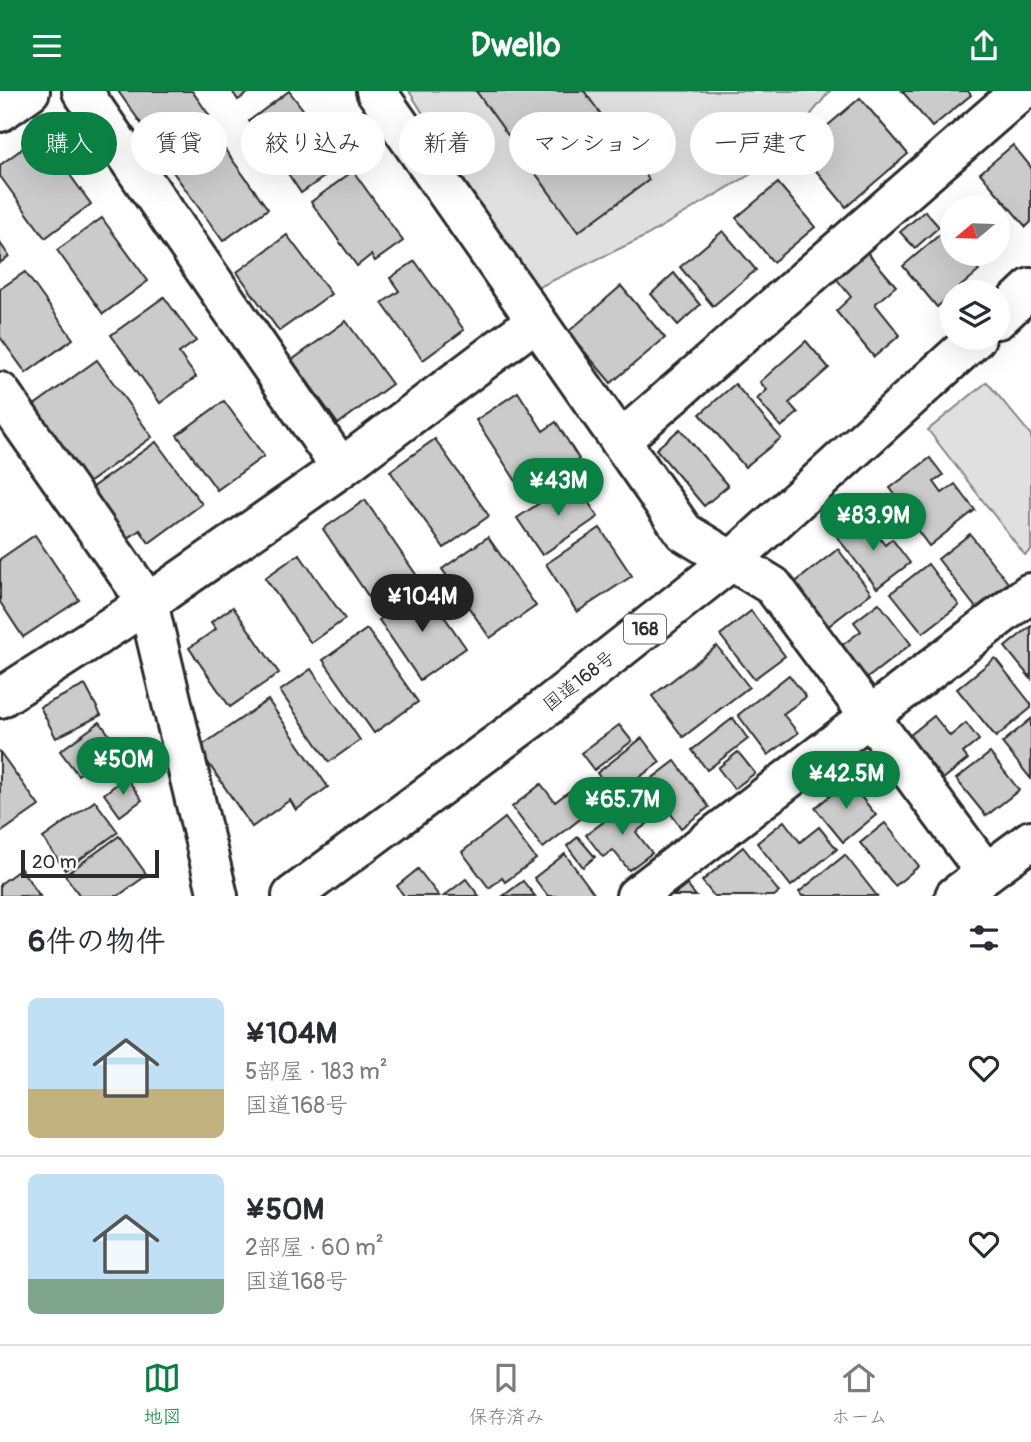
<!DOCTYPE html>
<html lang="ja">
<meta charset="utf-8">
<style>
body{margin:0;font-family:Pangolin,"Klee One",sans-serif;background:#f7f7f7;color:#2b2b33;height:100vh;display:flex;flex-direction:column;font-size:26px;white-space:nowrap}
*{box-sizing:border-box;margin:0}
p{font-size:23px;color:#7c7c81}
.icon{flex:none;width:38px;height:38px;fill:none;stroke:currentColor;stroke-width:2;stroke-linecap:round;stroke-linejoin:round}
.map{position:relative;height:805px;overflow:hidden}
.side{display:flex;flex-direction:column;background:#fff;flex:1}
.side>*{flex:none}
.banner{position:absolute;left:21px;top:21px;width:990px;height:63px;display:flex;gap:14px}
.needle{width:46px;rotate:251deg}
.tools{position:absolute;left:940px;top:105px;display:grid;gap:14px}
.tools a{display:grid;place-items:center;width:70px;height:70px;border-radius:50%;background:#fff;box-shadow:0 7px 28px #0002;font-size:35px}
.scale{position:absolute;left:21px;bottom:18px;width:138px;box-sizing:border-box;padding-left:7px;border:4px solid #2b2b2b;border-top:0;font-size:19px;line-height:24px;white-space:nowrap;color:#2b2b2b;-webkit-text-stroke:5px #fff;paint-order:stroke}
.price{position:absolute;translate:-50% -60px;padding:0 16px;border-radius:24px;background:#0b8043;color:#fff;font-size:23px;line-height:46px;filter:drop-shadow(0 2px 4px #0008)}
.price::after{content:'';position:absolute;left:50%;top:42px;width:21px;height:16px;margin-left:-10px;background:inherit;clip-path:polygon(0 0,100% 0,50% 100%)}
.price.on{background:#222;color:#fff}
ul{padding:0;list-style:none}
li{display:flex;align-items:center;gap:21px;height:175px;padding:0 28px}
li+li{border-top:2px solid #e1e1e2}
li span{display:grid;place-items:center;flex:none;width:196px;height:140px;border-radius:10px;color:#555}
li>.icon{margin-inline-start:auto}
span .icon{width:84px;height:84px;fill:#fffc;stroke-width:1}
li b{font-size:30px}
h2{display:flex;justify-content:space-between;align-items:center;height:84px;padding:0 28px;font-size:30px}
.chip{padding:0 24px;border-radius:32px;background:#fff;box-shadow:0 7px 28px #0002;font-size:24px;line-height:63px}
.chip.on{background:#0b8043;color:#fff}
header{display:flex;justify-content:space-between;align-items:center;height:91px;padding:0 28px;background:#0b8043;color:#fff;font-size:32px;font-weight:800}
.tabs{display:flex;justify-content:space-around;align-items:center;height:98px;border-top:2px solid #e1e1e2;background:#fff;font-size:19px;color:#7c7c81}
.tabs a{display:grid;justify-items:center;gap:4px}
.tabs .on{color:#0b8043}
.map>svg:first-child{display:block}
</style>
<header><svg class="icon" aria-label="menu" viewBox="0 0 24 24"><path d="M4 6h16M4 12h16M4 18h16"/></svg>Dwello<svg class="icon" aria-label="share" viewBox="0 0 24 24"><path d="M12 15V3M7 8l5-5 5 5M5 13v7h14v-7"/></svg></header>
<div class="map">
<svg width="1031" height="805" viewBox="0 0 1031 805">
<rect width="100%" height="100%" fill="#fff"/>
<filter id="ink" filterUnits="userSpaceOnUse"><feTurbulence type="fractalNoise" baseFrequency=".0143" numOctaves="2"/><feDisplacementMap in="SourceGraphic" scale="14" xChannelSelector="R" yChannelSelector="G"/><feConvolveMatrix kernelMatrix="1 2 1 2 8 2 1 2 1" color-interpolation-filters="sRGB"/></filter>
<g filter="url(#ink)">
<!-- green -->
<g fill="#e0e0e0" stroke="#868686" stroke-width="2">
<path d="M409,0H830L773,70L644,146L533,199Z"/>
<path d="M987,291L1031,344V459L1025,464L928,339Z"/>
</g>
<!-- building -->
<g fill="#cbcbcb" stroke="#2b2b2b" stroke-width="2">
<path d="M118,0H192L209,24L160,59Z"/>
<path d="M232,0H251L238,9Z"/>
<path d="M289,0L318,38L276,67L249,30Z"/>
<path d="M476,0H584L649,89L578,141Z"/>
<path d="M902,0H968L971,4L932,36Z"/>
<path d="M860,7L908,63L846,116L799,59Z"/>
<path d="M41,44L91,113L45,147L0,85V74Z"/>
<path d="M319,44L341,74L301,102L281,72Z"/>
<path d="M218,49L268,118L223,150L173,81Z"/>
<path d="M1013,54L1031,76V131L1026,136L980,82Z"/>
<path d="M353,80L403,150L375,170L371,164L357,175L311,111Z"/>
<path d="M778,92L815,136L773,171L736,127Z"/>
<path d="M925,120L939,136L915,157L900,141Z"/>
<path d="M102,127L148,190L103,223L57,159Z"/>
<path d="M723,140L756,179L713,215L680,176Z"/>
<path d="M944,140L952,149V163H964L979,180L954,201H952V203L937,216L903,175Z"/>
<path d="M287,144L331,203L279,240L237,181Z"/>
<path d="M0,152L9,165L0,172Z"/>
<path d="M866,160L896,195L875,213L900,244L874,266L836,220L851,206L835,186Z"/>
<path d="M415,170L464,239L423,269L382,212L399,200L390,187Z"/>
<path d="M25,181L73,248L26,282L0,246V198Z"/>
<path d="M674,182L700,214L678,234L651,203Z"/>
<path d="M621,195L665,247L611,292L568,241Z"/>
<path d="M164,206L196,250L179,262L196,286L160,312L111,244Z"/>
<path d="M346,230L392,293L338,333L292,269Z"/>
<path d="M806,250L829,277L789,312L798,322L781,336L757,308L767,299L760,291Z"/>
<path d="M97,269L152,346L88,392L33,315Z"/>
<path d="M735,293L781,347L745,376L700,323Z"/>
<path d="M518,301L543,340L556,331L579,368L567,376L569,379L527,407L476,329Z"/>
<path d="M224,310L264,365L217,399L177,344Z"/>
<path d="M680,338L728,395L704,415L656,358Z"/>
<path d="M435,348L489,425L444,457L390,380Z"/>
<path d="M156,351L202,413L149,452L140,439L124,450L88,399Z"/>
<path d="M930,367L943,384L934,391L942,402L955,393L975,419L929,455L909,428L916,423L907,411L903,414L890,397Z"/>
<path d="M574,389L598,426L542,464L517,427Z"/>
<path d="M365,409L417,485L375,515L323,438Z"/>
<path d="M863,426L885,454L892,448L910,472L877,497L837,446Z"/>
<path d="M600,437L632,485L577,521L546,473Z"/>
<path d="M970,443L1008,492L976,517L938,468Z"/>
<path d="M35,444L79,509L23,546L0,511V468Z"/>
<path d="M488,446L536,515L490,547L442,478Z"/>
<path d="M838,458L871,502L826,537L793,493Z"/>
<path d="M299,463L345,528L311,552L265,487Z"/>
<path d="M928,473L959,514L923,542L891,502Z"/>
<path d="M425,498L466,557L420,589L379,529Z"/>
<path d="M879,512L911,553L866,588L841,555L861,540L854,531Z"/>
<path d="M233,516L279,582L230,616L189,557L216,538L211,531Z"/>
<path d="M751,520L785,565L754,588L720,544Z"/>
<path d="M1031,535V588L1005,556Z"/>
<path d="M367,538L418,611L374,642L323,569Z"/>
<path d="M717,555L749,596L683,646L652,605Z"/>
<path d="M995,567L1031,613V617L996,646L957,598Z"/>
<path d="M311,578L360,649L329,671L280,600Z"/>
<path d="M789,584L806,606L783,623L798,642L768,664L738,624Z"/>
<path d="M85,594L101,624L56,647L40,616Z"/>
<path d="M268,609L328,696L296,719L290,709L252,736L198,657Z"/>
<path d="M934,625L950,645L966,632L979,649L963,662L968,668L943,688L909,645Z"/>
<path d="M733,627L748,648L707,679L692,659Z"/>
<path d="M1031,628V688L1002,652Z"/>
<path d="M100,631L118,656L78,684L60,660Z"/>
<path d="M619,634L632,650L594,679L581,662Z"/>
<path d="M642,647L660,671L614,705L597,682Z"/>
<path d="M0,661L39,715L0,742Z"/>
<path d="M738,661L755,682L734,698L718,677Z"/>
<path d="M990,662L1019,699L986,725L956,688Z"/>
<path d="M675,670L709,716L681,737L666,716L652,727L633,702Z"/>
<path d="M126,686L142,709L120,725L104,703Z"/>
<path d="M848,690L876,724L843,751L815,717Z"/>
<path d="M541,693L555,711L576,695L593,718L543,757L512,716Z"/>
<path d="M95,710L118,741L65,779L43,747Z"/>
<path d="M630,711L647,733L636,741L652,762L629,779L613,759L603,766L586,744Z"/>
<path d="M505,727L536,768L505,791L502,787L489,797L462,761Z"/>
<path d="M784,730L800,751L819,736L837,758L791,795L757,752Z"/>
<path d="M885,732L919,775L895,795L860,752Z"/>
<path d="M119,745L147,784L118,805H80L65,784Z"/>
<path d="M578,746L595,766L583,776L567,755Z"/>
<path d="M743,756L779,801L774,805H714L702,790Z"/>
<path d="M565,763L595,804V805H548L534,787Z"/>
<path d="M845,764L877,805H802L799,801Z"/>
<path d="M21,778L40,805H0V793Z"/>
<path d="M418,778L439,805H404L397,795Z"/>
<path d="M466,788L479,805H444Z"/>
<path d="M523,790L535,805H503Z"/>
<path d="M687,794L696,805H673Z"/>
</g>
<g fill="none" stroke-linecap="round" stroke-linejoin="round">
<defs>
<g id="minor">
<path d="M82,0L341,377"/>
<path d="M376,0L684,441L773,495L986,782"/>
<path d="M0,21L30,0"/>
<path d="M0,301L148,512L218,805"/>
<path d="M620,350L1021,0"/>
<path d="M0,607L148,512L341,377L536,230"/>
<path d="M636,805L1030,502"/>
<path d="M955,805L1031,749"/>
</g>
<g id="trunk">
<path d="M998,228L1031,197"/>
<path d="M292,805L536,624L731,470L976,247"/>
</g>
</defs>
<!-- minor casing -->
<use href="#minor" stroke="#2b2b2b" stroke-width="44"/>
<!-- trunk casing -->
<use href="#trunk" stroke="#2b2b2b" stroke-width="44"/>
<!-- minor -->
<use href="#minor" stroke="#fff" stroke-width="38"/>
<!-- trunk -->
<use href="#trunk" stroke="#fff" stroke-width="38"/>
</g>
</g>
<g text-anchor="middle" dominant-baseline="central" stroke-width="5" stroke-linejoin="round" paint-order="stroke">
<!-- shield labels -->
<rect fill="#fff" stroke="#6b6b6b" stroke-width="2" x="624" y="523.5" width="42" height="29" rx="5"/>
<g font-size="18" font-weight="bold" fill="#2b2b2b">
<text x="645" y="538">168</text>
</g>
<!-- street labels -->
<g font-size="19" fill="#2b2b2b" stroke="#fff">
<text transform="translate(579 590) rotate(-38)">国道168号</text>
</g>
</g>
</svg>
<div class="tools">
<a><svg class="needle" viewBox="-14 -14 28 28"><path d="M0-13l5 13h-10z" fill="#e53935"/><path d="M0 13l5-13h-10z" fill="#7c7c81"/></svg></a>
<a><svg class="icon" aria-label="layers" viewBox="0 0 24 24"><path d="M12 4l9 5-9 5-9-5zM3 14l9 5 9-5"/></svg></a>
</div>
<div class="scale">20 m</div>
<b class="price" style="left:558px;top:427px">¥43M</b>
<b class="price" style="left:873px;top:462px">¥83.9M</b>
<b class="price on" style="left:422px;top:543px">¥104M</b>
<b class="price" style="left:123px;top:706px">¥50M</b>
<b class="price" style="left:846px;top:720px">¥42.5M</b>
<b class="price" style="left:622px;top:746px">¥65.7M</b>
<div class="banner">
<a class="chip on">購入</a>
<a class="chip">賃貸</a>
<a class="chip">絞り込み</a>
<a class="chip">新着</a>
<a class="chip">マンション</a>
<a class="chip">一戸建て</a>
</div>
</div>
<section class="side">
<h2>6件の物件<svg class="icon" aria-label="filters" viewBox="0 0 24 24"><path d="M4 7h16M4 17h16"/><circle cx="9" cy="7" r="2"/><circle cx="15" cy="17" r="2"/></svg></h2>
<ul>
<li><span style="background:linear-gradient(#bfe0f5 65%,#c2b280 0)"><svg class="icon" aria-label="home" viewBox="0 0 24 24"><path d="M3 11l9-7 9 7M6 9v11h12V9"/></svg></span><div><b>¥104M</b><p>5部屋 · 183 m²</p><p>国道168号</p></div><svg class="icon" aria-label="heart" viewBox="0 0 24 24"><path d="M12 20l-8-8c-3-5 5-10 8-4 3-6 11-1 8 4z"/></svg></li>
<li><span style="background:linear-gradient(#bfe0f5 75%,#7fa58c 0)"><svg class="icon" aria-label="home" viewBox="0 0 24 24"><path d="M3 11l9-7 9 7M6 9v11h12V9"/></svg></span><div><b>¥50M</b><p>2部屋 · 60 m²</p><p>国道168号</p></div><svg class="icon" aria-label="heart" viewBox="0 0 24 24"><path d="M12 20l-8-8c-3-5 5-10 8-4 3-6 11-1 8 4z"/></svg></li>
</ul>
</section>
<nav class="tabs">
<a class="on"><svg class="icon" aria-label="map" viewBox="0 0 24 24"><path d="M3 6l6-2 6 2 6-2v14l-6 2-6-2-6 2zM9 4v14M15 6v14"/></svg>地図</a>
<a><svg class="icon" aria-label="saved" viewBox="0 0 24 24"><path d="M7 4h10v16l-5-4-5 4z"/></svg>保存済み</a>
<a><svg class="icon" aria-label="home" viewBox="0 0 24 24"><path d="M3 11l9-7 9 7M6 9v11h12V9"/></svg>ホーム</a>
</nav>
